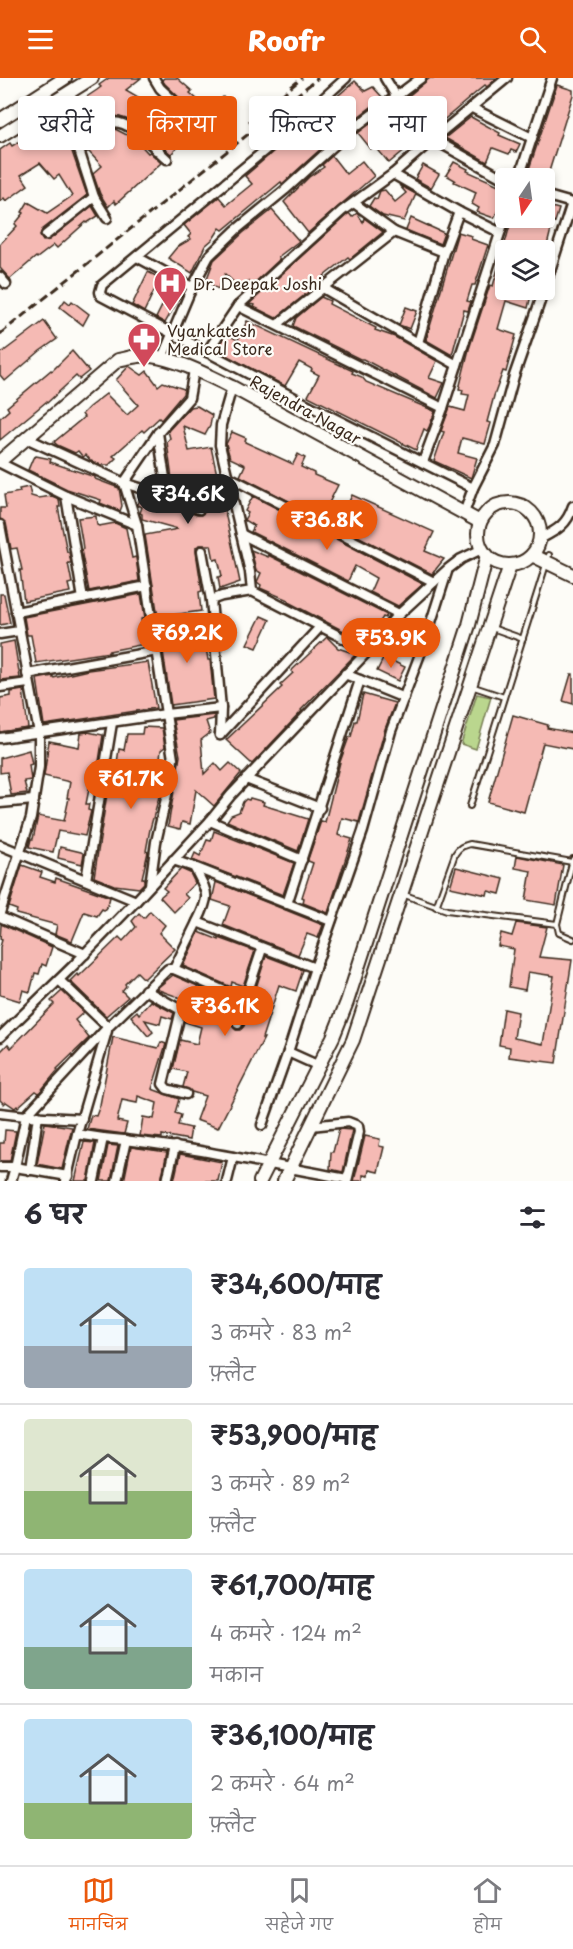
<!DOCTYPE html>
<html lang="hi">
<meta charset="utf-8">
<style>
body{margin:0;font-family:"Playpen Sans","Playpen Sans Deva",sans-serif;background:#f7f7f7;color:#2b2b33;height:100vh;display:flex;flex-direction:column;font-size:22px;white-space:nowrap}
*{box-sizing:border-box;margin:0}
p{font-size:20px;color:#7c7c81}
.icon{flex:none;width:33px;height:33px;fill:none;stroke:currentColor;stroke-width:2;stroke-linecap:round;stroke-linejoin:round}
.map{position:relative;height:1103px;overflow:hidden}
.details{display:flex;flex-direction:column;background:#fff;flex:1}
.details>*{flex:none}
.guide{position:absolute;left:18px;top:18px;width:537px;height:54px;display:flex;gap:12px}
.needle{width:39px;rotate:193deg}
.fabs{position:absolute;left:495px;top:90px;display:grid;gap:12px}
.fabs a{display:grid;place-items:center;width:60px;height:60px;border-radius:6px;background:#fff;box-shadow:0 3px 9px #0003;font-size:30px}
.price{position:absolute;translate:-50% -51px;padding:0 14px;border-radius:21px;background:#ea580c;color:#fff;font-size:20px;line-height:39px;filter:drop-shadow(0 2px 3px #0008)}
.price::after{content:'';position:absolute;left:50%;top:36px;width:18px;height:14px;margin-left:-9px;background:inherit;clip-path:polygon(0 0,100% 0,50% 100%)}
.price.current{background:#222;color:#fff}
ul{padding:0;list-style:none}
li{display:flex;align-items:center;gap:18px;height:150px;padding:0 24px}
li+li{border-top:2px solid #e1e1e2}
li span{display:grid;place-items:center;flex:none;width:168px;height:120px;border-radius:6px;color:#555}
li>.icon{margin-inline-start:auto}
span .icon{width:72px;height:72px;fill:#fffc;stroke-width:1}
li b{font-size:26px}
h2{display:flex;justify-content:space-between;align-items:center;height:72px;padding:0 24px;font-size:26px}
.tag{padding:0 21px;border-radius:6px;background:#fff;box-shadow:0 3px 9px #0003;font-size:21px;line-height:54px}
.tag.current{background:#ea580c;color:#fff}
header{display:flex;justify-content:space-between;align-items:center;height:78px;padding:0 24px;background:#ea580c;color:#fff;font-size:27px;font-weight:800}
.tabs{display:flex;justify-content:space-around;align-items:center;height:84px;border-top:2px solid #e1e1e2;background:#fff;font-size:16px;color:#7c7c81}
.tabs a{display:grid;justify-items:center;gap:3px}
.tabs .current{color:#ea580c}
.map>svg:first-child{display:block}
</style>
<header><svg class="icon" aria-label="menu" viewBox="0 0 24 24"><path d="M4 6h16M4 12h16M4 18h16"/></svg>Roofr<svg class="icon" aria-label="search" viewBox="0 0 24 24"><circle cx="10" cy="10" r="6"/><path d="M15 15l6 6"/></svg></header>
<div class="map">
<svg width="573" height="1103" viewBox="0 0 573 1103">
<rect width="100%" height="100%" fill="#fdfcf7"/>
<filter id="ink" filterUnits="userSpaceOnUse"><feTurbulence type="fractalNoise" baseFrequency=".0167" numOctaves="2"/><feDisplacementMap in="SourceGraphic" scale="12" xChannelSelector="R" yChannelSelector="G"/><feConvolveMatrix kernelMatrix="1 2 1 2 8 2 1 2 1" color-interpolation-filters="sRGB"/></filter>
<g filter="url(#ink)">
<!-- green -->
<path fill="#bad68e" stroke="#7a8056" stroke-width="1.5" d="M477,616L491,619L476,671L461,666Z"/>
<!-- building -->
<g fill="#f5bab4" stroke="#3b2a1e" stroke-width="1.5">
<path d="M109,0H141L126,12L170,38L175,33L178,36L164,53L139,36L134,44L116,38L106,40L82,61L70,30L97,12L101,9L99,7Z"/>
<path d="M164,0H177L192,13L190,15L213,35L210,31L223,19L228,25L206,45L165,6L162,2Z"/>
<path d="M430,0H497L487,9L485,7L433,51L406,20Z"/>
<path d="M355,3L365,13L373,9L383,20L346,48L282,106L281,104L223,152L220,150L213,161L205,168L192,195L168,180L177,169L191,161L188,159L191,156L184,147L219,119L226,127L252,106L245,98Z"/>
<path d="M557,7L573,12V17L547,100H526Z"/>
<path d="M59,36L87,117L42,152L40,158L43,163L49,162L92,128L98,138L87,145L86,144L57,170L54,167L37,180L36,179L10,201L0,190V166L17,148L15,146L24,135L22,134L28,124L47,135L72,118L59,97L54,101L40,85L21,97L28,107L6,123L4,120L0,123V72L10,65L12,68L36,53L35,52Z"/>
<path d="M382,37L397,54L406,46L418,61L389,85L375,68L371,71L358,55Z"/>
<path d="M471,39L500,55L499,57L520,66L516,74L511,72L509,76L493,70L487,84L445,60Z"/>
<path d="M188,45L193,50L175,68L177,70L171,76L165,71Z"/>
<path d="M115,51L135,61L148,75L150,74L161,85L116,126L114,123L108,129L100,116L93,96L102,88L89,74H86L108,54Z"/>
<path d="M332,78L346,96L362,83L374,98L308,155L284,124L309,99L324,89L322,87Z"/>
<path d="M454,84L468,91L467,93L503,109L502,116L504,120L494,140L477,134L479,130L472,126L476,114L454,104L455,102L446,97Z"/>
<path d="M423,87L439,96L431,110L415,101Z"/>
<path d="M399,107L416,116L404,143L383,138L369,128L374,120L377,121L380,113L385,112L395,124L406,115Z"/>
<path d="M544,127L559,131L555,144L553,143L546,172H505L506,212L531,217L528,230L506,223L498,251L516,257L506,294L503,293L494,318L487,344L491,345L485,366L462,360L458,375L477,380L471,400L434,383L444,354L441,353L450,329L465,333L469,317L462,316L463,312L459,311L469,271L490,207L493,208L512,140H544Z"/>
<path d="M272,132L299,163L278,179L280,181L248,211V204L241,211L225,196L218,211L206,203L214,182L243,155Z"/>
<path d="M349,135L352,139L357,135L363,144L364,140L383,154L350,181L348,179L324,198L326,200L276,240L254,229L255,227L249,226Z"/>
<path d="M411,140L444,155L440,166L406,152Z"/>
<path d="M458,154L472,158L471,161L488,167L475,207H472L467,223L471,224L468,233L464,232L452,277L426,262Z"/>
<path d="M148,194L160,200L144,234L132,227Z"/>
<path d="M173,206L182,211V215L165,245L156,240Z"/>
<path d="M321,219L330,223L329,226L376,250L375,252L395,259L437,283L429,300L444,305L437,320L363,281H360L293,248L296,240Z"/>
<path d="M65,222L70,226L72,223L89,236L83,247L60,229Z"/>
<path d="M406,229L417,233L410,251L399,247Z"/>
<path d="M44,243L57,261L40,273L5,303L0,297V276Z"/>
<path d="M247,243L353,293L352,295L362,299L366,304L432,332L435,334L429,349L427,353L424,351L416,372L308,318L319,297L311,293L312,291L299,284L285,308L216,272L226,256L238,262Z"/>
<path d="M72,273L89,293L79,301L76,298L47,325L46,324L0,362V340L9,332L7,329L51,292L52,293Z"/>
<path d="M129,288L142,297L147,293L158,308L163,304L184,311L183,316L161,342L159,340L144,354L142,352L113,378L116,380L109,387H101L91,383L86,377L83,379L78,373L75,375L57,367L54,364L84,339L82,336L89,329L106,316L127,337L138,327L116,302Z"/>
<path d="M197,328L212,337L210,348L205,357L183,348L189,373L211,369L240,504L220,511L218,499L222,498L218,481L214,482L211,467H200L196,469V474L202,513L199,514L201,533L158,539L145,457L178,451L142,441V436L140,435L142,429L138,427L141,417L197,437H201L205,434L200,415L191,414L188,411H186L184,406L179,407L178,400L172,401L167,364L170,360L168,353L190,329Z"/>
<path d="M232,354L246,360L245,364L293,386L298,376L305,380L301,389L314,395V397L338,407L328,427L344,435L352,417L434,454L425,473L444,481L432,496L240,398L245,387L230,380L226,366Z"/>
<path d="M36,378L51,381L50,384L95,399V401L119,410L122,428L120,433L100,425L101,422L67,411L28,392L33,380Z"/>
<path d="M29,409L31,418L38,420L52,418L59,421L60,429H58L67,474H69L71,485H68L72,505L68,506L70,514L24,523L20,492H22L17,470L11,471L6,445L0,441V430H6L4,417L20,414L19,411Z"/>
<path d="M253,418L423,506L398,528L370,514L376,500L355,488L348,503L267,462L251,454L254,448L244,442L248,435L245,433Z"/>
<path d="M96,438L97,447L99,448L115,445L126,450L132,480L136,479L139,503L89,513L81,472L83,471L82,463L78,440Z"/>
<path d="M251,472L268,479V477L387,537L385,540L383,539L367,564L359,561L288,524V522L260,510L261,507L257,504L261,495L256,492Z"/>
<path d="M0,516H4L10,545L0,547Z"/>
<path d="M141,516L145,540L141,541L145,566L109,573L110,574L36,585L31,557H27L24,539Z"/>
<path d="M261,538L270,542L257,570L247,566Z"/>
<path d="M202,544L208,582H210L214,621L171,627L160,553Z"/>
<path d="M327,559L338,570L356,576L301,632L302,633L252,686L226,662L282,609L280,607L293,595L291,593Z"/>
<path d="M14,563L20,600L0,602V566Z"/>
<path d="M384,579L405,589L398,603L377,593Z"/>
<path d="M148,584L156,630L44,647L37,601L53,598V600L88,592Z"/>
<path d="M571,596H573V626L563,623Z"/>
<path d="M23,612L28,650L0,654V620L11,618V614Z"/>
<path d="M363,616L395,625L385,651L359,744L342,740L338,757L352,761L328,835L303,825L304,820L302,819L313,785L308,783V781L321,743L325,744L340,684L349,659H351L355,643H357Z"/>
<path d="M214,637V641L206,643L210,655L201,662L204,696L215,685L222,693L230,685L241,695L214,728L196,712L190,746L182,744L180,751L168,748L180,678L173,642Z"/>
<path d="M513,637L548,647L547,650L573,655V671L543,665L524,734L488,724Z"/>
<path d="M143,649L162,650L165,669L161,672L159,689H162L160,700L164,701L150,751L146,773L148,774L142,800H144V805L139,810L114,807L94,799L112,684L117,685L119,671L124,672L127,656H142Z"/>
<path d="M88,654L103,657L98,690H96L93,706H90L86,726H89L88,732L91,733L85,758L58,753L53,774L29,769L31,761H33L38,738L64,743L69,720H67L70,704L44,698L49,663L79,669L81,655Z"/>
<path d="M29,672L32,686L29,687L31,702L24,703L27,715L11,717L7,694L0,695V680Z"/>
<path d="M250,720L264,724L263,727L308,741L298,773L227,743L231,737L239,734L243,724L246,721L249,722Z"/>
<path d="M214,753L294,785L283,817L192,782L195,775L200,778L207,762L211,763Z"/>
<path d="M60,769L81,774L84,776L82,786L58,780Z"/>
<path d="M517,778L563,787L556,827L526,822L531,793L515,790Z"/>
<path d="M22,787L42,794L40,799L55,804L56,800L110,819L108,827L104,832L102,831L97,838L84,834L72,863L55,856L57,847L16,836L17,832L9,829Z"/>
<path d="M456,789L504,801L500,816L488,813L487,817L450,809Z"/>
<path d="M181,791L190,795L195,805L184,816L188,820L174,834L160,819L167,813L163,810Z"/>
<path d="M216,804L323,847L318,860L307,856L298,877L223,847L230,828L212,822Z"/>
<path d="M150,833L165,847L159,855L175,871L144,901L137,894L125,906L126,908L122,913L128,919L106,938L70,903L77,896L79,898L119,859L123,863L136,849L132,843L139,835L144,840Z"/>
<path d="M516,845L547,849L539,879L572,882L556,985L509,979L510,969L499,967L504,931L518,934L514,960L543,966L554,898L528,894L525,912L509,909L514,871L498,868L501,855L512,858Z"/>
<path d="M1,846L52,869L46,888L42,886L39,896L35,895L30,914L23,912L20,923L0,917V869L2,862L0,861Z"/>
<path d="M199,854L219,862V860L255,873L243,908L232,904L231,909L183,888Z"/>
<path d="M266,878L303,892L296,913L279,907L262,960H264L218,1050L196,1042L205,1018L192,1014L183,1009L187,994L173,991L180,962L197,966L201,949L185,944L189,923L156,911L173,897L227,921L226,924L237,928L232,947L236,952H240L244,948Z"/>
<path d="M62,913L84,934L75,942L89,960L57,991L58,992L39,1015L36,1013L18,1029L17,1028L15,1030L6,1024L4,1026L0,1022V974L8,966L11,970L54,926L51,923Z"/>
<path d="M151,923L174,935L172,941L162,938L160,946L145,942L153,954L148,958L131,938L137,933L139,936Z"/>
<path d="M113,959L158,970L161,964L166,966L152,1011L179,1021L175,1035L181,1037L178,1047L191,1050L189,1062L162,1057V1060L140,1058L143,1039L154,1041L157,1025L138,1018L137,1025L122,1022L117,1043L127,1045L124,1056L87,1051L91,1037L96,1038L100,1027Z"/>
<path d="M45,1045L72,1049L62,1091L37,1086Z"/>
<path d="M339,1051L352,1052L343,1094L330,1091L331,1074H333Z"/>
<path d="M5,1052L16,1053L10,1083H0V1065H4Z"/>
<path d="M365,1058L380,1061L379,1068L384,1069L378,1094L369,1092L368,1098L363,1097V1103H354Z"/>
<path d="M84,1064L95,1065L88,1103H75Z"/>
<path d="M108,1067L118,1068L111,1103H101Z"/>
<path d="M131,1069L167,1074L161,1103H124Z"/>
<path d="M180,1076L222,1084L218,1103H174Z"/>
</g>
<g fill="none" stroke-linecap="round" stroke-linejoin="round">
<defs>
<g id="lane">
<path d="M492,550L523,561"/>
<path d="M471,608L504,619"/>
<path d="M470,728L549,477"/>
<path d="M573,781L557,846L559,855L573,861"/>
<path d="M402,816L447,832L557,846"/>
<path d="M436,829L455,776C459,769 463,768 470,766L572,784"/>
</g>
<g id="street">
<path d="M154,0L160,10L203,51"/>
<path d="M346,0L269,69L102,207L100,214L101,218L312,329L473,410"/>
<path d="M385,0L396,18L433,61L507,0"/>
<path d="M60,21L78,69L94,119L107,140"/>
<path d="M472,30L532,60L552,0"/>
<path d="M79,72C89,65 97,53 108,46C125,36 155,71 167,81"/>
<path d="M156,72L187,36"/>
<path d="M393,96L459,134L444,174L394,154L323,210L418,265L444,174"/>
<path d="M519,100L532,60"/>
<path d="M506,102L433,61L393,96L342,133L238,228L443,330L506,137"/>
<path d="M544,117L572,125L544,211"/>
<path d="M354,125L394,154"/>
<path d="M459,134L499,154"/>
<path d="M46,157L94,119"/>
<path d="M137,179L192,209"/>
<path d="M0,199L6,206"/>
<path d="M278,246L323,210"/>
<path d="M418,265L457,287"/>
<path d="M207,274L238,228"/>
<path d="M162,280L189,216L209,178L236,152L285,112L350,53L421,0"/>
<path d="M194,292L189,320L158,355L124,405L137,447L166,636L221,630L211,522L222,518L252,513L250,494L220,367L221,347L232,309"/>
<path d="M26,360L124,405L168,419L158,355"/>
<path d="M423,384L443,330"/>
<path d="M0,385L66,418L83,521"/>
<path d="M227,398L434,504"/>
<path d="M66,418L137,447"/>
<path d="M168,419L199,431"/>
<path d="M464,435L473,410L495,367L514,298L544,212"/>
<path d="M0,447L39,655V689L31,740L0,835"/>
<path d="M241,456L399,536"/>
<path d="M540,461C557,452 567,447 573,428"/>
<path d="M202,473L211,522"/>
<path d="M252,513L368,573"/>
<path d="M16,534L147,508"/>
<path d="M0,556L19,553"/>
<path d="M27,596L157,573"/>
<path d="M345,596L404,620"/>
<path d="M0,609L28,605"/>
<path d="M220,657L320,549"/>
<path d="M220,657L221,630"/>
<path d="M0,660L166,636L173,681L171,699L156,764L150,807"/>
<path d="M246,701L320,730"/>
<path d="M0,725L34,722"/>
<path d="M210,743L302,782"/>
<path d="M0,767L136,823"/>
<path d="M173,782L194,789C208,816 211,816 197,844L315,890"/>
<path d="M194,789L331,843"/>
<path d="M86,802L112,645"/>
<path d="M287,826L360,602"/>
<path d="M0,839L85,876"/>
<path d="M174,891L197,844"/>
<path d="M59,902L108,949L168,891H174L245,922L262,871"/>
<path d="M145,912L181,932L163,1006L167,1011L186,1016"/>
<path d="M238,946L245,922"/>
<path d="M0,959L73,888L136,823L210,743L231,717L368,573L393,542L448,491L461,481L482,471"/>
<path d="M319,988L288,974L315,890L363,753L391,653L425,563L447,494"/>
<path d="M0,1035L26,1038L15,1089H0"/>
<path d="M82,1041L26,1038L108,949"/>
<path d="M262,1047L288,974"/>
<path d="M311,1048L348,1044L358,1048L359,1054L347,1103"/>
<path d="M77,1056L103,1060L94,1103"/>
<path d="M103,1060C185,1067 266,1086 347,1101"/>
<path d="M30,1092L38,1038"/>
<path d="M11,1103L15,1089L68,1098"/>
<path d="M66,1103L77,1056L107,953"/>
<path d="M117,1103L126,1062"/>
<path d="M167,1103L175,1068"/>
<path d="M227,1103L233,1079"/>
</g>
<g id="secondary">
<path d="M0,42L65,0"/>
<path d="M0,58L92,0"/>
<path d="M0,383L118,282C129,280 140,276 151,278C177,281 209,298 232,309L480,444"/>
<circle cx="509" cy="456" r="31"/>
<path d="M532,477L573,497"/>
<path d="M260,1103L333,959L347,924L469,547L487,477"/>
<path d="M284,1103L353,962L510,487"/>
</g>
</defs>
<!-- lane casing -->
<use href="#lane" stroke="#3b2a1e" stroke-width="8"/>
<!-- street casing -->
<use href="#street" stroke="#3b2a1e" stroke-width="13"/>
<!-- secondary casing -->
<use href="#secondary" stroke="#3b2a1e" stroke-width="16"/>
<!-- lane -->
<use href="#lane" stroke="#fdfcf7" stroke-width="4"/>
<!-- street -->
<use href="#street" stroke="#fdfcf7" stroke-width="8"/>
<!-- secondary -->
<use href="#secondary" stroke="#fdfcf7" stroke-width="12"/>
<!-- rail -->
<g stroke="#3b2a1e" stroke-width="3" stroke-dasharray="9 4.5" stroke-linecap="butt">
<path d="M249,44L302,0"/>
<path d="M0,256L318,0"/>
</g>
</g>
</g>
<!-- icons -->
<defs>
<symbol id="hospital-pin" viewBox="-11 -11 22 30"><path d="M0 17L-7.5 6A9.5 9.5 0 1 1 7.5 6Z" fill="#d1495b" stroke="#fdfcf7"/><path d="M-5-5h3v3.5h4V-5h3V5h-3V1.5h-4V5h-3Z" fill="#fff"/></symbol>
<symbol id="pharmacy-pin" viewBox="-11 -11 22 30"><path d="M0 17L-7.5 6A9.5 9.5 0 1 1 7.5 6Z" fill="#d1495b" stroke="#fdfcf7"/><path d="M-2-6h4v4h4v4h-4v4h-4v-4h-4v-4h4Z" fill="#fff"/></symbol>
</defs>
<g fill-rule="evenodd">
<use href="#hospital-pin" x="151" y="186" width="38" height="52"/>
<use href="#pharmacy-pin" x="125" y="242" width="38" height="52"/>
</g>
<g text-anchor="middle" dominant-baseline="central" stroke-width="4.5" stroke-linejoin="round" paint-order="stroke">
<!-- poi labels -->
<g font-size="16" fill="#3b2a1e" stroke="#fdfcf7" text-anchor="start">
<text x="193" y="205">Dr. Deepak Joshi</text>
<text x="167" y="252">Vyankatesh<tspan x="167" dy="18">Medical Store</tspan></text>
</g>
<!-- street labels -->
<g font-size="16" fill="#3b2a1e" stroke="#fdfcf7">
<text transform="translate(306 331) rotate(29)">Rajendra Nagar</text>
</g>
</g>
</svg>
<div class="fabs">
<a><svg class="needle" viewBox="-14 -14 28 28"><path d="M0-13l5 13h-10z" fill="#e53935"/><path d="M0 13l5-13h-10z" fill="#7c7c81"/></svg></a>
<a><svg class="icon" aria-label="layers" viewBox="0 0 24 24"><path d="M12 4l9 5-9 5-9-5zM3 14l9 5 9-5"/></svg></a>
</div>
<b class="price current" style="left:188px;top:447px">₹34.6K</b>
<b class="price" style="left:327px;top:473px">₹36.8K</b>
<b class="price" style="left:187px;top:586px">₹69.2K</b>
<b class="price" style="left:391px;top:591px">₹53.9K</b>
<b class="price" style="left:131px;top:732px">₹61.7K</b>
<b class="price" style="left:225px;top:959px">₹36.1K</b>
<div class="guide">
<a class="tag">खरीदें</a>
<a class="tag current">किराया</a>
<a class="tag">फ़िल्टर</a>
<a class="tag">नया</a>
</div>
</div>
<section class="details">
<h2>6 घर<svg class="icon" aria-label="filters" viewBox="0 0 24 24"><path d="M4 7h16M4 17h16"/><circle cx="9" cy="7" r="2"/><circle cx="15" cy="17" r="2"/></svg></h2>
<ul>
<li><span style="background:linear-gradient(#bfe0f5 65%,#9aa5b1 0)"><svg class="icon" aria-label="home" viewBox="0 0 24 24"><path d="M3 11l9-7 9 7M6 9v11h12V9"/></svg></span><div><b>₹34,600/माह</b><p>3 कमरे · 83 m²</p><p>फ़्लैट</p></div></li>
<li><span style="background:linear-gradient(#dfe7d0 60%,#8fb573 0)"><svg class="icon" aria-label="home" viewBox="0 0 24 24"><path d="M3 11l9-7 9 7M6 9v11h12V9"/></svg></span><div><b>₹53,900/माह</b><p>3 कमरे · 89 m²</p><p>फ़्लैट</p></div></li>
<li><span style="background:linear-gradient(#bfe0f5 65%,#7fa58c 0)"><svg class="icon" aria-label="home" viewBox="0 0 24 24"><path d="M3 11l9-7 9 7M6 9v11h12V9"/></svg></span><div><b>₹61,700/माह</b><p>4 कमरे · 124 m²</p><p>मकान</p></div></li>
<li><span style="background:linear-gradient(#bfe0f5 70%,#8fb573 0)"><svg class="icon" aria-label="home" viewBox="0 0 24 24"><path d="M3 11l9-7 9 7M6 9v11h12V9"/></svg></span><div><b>₹36,100/माह</b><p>2 कमरे · 64 m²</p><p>फ़्लैट</p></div></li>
</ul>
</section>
<nav class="tabs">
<a class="current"><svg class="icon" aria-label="map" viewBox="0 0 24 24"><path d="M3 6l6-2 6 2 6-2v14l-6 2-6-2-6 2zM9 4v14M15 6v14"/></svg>मानचित्र</a>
<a><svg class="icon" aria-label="saved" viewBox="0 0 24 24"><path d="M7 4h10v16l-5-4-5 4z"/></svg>सहेजे गए</a>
<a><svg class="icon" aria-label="home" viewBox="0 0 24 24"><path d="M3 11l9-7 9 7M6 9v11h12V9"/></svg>होम</a>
</nav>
